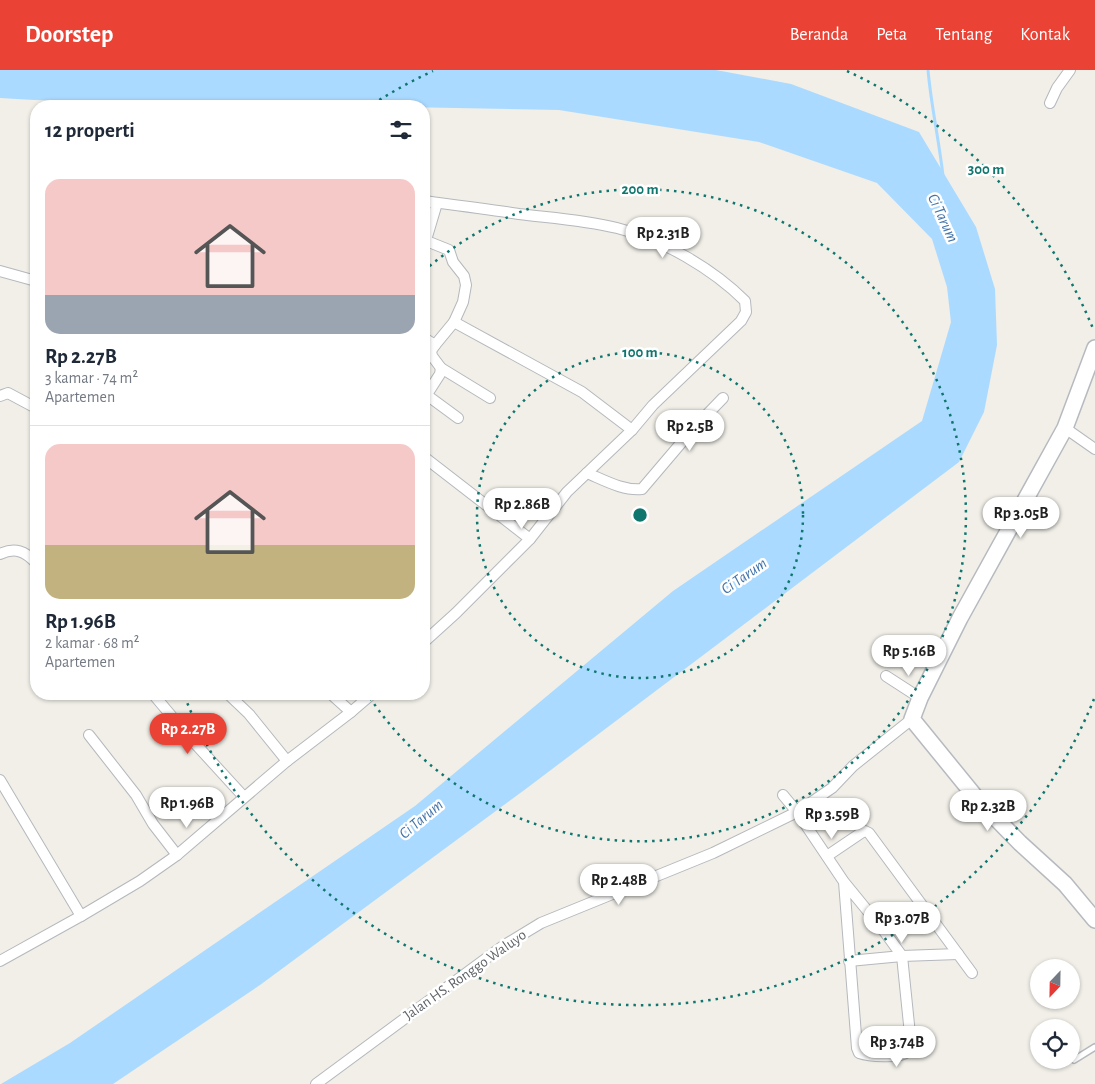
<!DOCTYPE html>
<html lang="id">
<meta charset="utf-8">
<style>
body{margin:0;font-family:"Alegreya Sans",sans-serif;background:#f6f6f7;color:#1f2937;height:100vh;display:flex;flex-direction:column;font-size:19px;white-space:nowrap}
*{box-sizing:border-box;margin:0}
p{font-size:16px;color:#747a83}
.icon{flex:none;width:28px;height:28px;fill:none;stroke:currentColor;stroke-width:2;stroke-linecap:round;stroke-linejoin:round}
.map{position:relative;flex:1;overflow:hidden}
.panel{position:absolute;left:30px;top:30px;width:400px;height:600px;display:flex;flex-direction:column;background:#fff;border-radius:20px;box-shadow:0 1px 4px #0004}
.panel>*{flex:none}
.needle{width:32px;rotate:202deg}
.buttons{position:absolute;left:1030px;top:889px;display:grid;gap:10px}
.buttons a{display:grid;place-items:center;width:50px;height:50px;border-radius:50%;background:#fff;box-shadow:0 1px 4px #0004;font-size:25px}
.price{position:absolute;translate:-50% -42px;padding:0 11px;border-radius:18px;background:#fff;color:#222;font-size:16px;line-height:32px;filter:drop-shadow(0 1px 2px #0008)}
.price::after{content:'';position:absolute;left:50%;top:30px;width:15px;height:11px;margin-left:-8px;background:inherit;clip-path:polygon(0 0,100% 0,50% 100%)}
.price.selected{background:#ea4335;color:#fff}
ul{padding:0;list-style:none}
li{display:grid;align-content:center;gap:10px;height:265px;padding:0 15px}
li+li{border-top:1px solid #e0e1e3}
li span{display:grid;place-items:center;height:155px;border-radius:15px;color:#555}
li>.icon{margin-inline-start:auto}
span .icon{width:90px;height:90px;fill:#fffc;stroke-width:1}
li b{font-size:21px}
h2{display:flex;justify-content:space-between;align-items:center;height:60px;padding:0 15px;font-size:21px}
header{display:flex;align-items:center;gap:30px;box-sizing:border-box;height:70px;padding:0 25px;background:#ea4335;color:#fff}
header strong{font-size:24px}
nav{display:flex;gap:28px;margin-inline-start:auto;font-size:18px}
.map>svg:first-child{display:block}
</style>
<header>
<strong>Doorstep</strong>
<nav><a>Beranda</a><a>Peta</a><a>Tentang</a><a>Kontak</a></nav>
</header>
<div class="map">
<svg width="1095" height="1014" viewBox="0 0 1095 1014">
<rect width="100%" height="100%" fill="#f1efe8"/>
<!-- water -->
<path fill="#aadaff" d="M0,0H716L791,14L919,62L976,157L995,219L997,275L984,342L959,392L527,718L260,915L113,1014H1L70,973L415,736L673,521L922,351L951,252L947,217L932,169L877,113L759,72L559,40L34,30L0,28Z"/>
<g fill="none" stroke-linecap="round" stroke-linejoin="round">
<!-- stream -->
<path stroke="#aadaff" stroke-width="3" d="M928,0C931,35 939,70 943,106"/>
<defs>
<path id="lane" d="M1074,990L1095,977"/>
<g id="street">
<path d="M1050,33L1057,18L1070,0"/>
<path d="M424,131C455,135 487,139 519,144C552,148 585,150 617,158C662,169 713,199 745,231L746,242L741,251L653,335L632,360L567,422L530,469L456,543L424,572"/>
<path d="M424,170L449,180L453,192L464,206L466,215L463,232L454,252L435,275L431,281L432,286L441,298L490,328"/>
<path d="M426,170L437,133"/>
<path d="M0,201L36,211"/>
<path d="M454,252L582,322L632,360"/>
<path d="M424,268L435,275"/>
<path d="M424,323L458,348"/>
<path d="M0,326L8,323L36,338"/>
<path d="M424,329L440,304L441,298"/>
<path d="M1065,358L1095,379"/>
<path d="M424,387L530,469"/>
<path d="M587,403C604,410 623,421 642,419L693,359L723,328"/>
<path d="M0,484C15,477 25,481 36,493"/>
<path d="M886,606L920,628"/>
<path d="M153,624L190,668L244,727"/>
<path d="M228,624L249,644L287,691"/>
<path d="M331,624L351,642"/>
<path d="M89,665L136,725L153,754L177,785"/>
<path d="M0,710L81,846"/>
<path d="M783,725L797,742L844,812L884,861L902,886L911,974C910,977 909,980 907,982C900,989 868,986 859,983L857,978L844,812"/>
<path d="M827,786L861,763L865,761L869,763L972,903"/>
<path d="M0,891L81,846L140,811L177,785L287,691L351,642L372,624"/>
<path d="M849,891L902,886L958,884"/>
<path d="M316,1014L503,876L541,853L713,783L797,742L832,718L853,696L912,649"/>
</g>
<path id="secondary" d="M1095,278L1065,358L960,548L920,628L912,649L978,730L1020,773L1065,814L1095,850"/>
</defs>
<!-- lane casing -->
<use href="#lane" stroke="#b5b8bc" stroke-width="8"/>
<!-- street casing -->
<use href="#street" stroke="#b5b8bc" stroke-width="12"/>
<!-- secondary casing -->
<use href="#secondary" stroke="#b6babf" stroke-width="18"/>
<!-- lane -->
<use href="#lane" stroke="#fff" stroke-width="5"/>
<!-- street -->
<use href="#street" stroke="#fff" stroke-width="10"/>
<!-- secondary -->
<use href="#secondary" stroke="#fff" stroke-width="15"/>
</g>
<!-- distance rings -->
<g fill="none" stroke="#0f766e" stroke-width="2.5" stroke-dasharray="2.5 5">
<circle cx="640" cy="445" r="163"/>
<path d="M424 201A326 326 0 1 1 368 625"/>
<path d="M1094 629A490 490 0 0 1 184 625M373 34A490 490 0 0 1 433 1M847 1A490 490 0 0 1 1094 261"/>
</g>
<g text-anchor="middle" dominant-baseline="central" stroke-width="5" stroke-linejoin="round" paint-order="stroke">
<!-- street labels -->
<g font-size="15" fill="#5f6368" stroke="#fff">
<text transform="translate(465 905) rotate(-35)">Jalan HS. Ronggo Waluyo</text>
</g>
<!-- water labels -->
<g font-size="16" font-style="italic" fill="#4174aa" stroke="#fff">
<text transform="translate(943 148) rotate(65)">Ci Tarum</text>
<text transform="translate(744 506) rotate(-35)">Ci Tarum</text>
<text transform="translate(421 749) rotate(-40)">Ci Tarum</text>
</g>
</g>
<circle cx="640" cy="445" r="8" fill="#0f766e" stroke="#fff" stroke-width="2.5"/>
<g font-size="15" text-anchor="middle" font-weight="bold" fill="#0f766e" stroke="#fff" stroke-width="5" stroke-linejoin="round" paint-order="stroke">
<text x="986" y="104">300 m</text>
<text x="640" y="124">200 m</text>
<text x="640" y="287">100 m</text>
</g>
</svg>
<div class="buttons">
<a><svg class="needle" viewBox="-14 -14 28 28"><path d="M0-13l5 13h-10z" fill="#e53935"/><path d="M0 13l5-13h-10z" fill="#747a83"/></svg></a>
<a><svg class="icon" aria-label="locate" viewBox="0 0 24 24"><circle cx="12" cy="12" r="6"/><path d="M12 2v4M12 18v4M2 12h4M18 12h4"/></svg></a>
</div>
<b class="price" style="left:663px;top:189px">Rp 2.31B</b>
<b class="price" style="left:690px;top:382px">Rp 2.5B</b>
<b class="price" style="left:522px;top:460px">Rp 2.86B</b>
<b class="price" style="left:1021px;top:469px">Rp 3.05B</b>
<b class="price" style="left:909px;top:607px">Rp 5.16B</b>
<b class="price selected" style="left:188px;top:685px">Rp 2.27B</b>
<b class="price" style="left:187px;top:759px">Rp 1.96B</b>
<b class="price" style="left:988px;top:762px">Rp 2.32B</b>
<b class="price" style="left:832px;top:770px">Rp 3.59B</b>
<b class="price" style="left:619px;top:836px">Rp 2.48B</b>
<b class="price" style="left:902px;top:874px">Rp 3.07B</b>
<b class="price" style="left:897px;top:998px">Rp 3.74B</b>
<section class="panel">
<h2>12 properti<svg class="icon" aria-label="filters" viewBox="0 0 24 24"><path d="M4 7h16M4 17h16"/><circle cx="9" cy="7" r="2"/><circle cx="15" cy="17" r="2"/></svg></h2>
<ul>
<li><span style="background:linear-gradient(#f6c9c9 75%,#9aa5b1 0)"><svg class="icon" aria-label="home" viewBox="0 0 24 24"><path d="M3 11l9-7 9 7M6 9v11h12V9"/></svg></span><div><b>Rp 2.27B</b><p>3 kamar · 74 m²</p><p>Apartemen</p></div></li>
<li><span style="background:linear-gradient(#f6c9c9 65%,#c2b280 0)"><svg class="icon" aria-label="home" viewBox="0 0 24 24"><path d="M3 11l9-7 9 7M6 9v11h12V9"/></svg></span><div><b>Rp 1.96B</b><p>2 kamar · 68 m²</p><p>Apartemen</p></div></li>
</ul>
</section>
</div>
